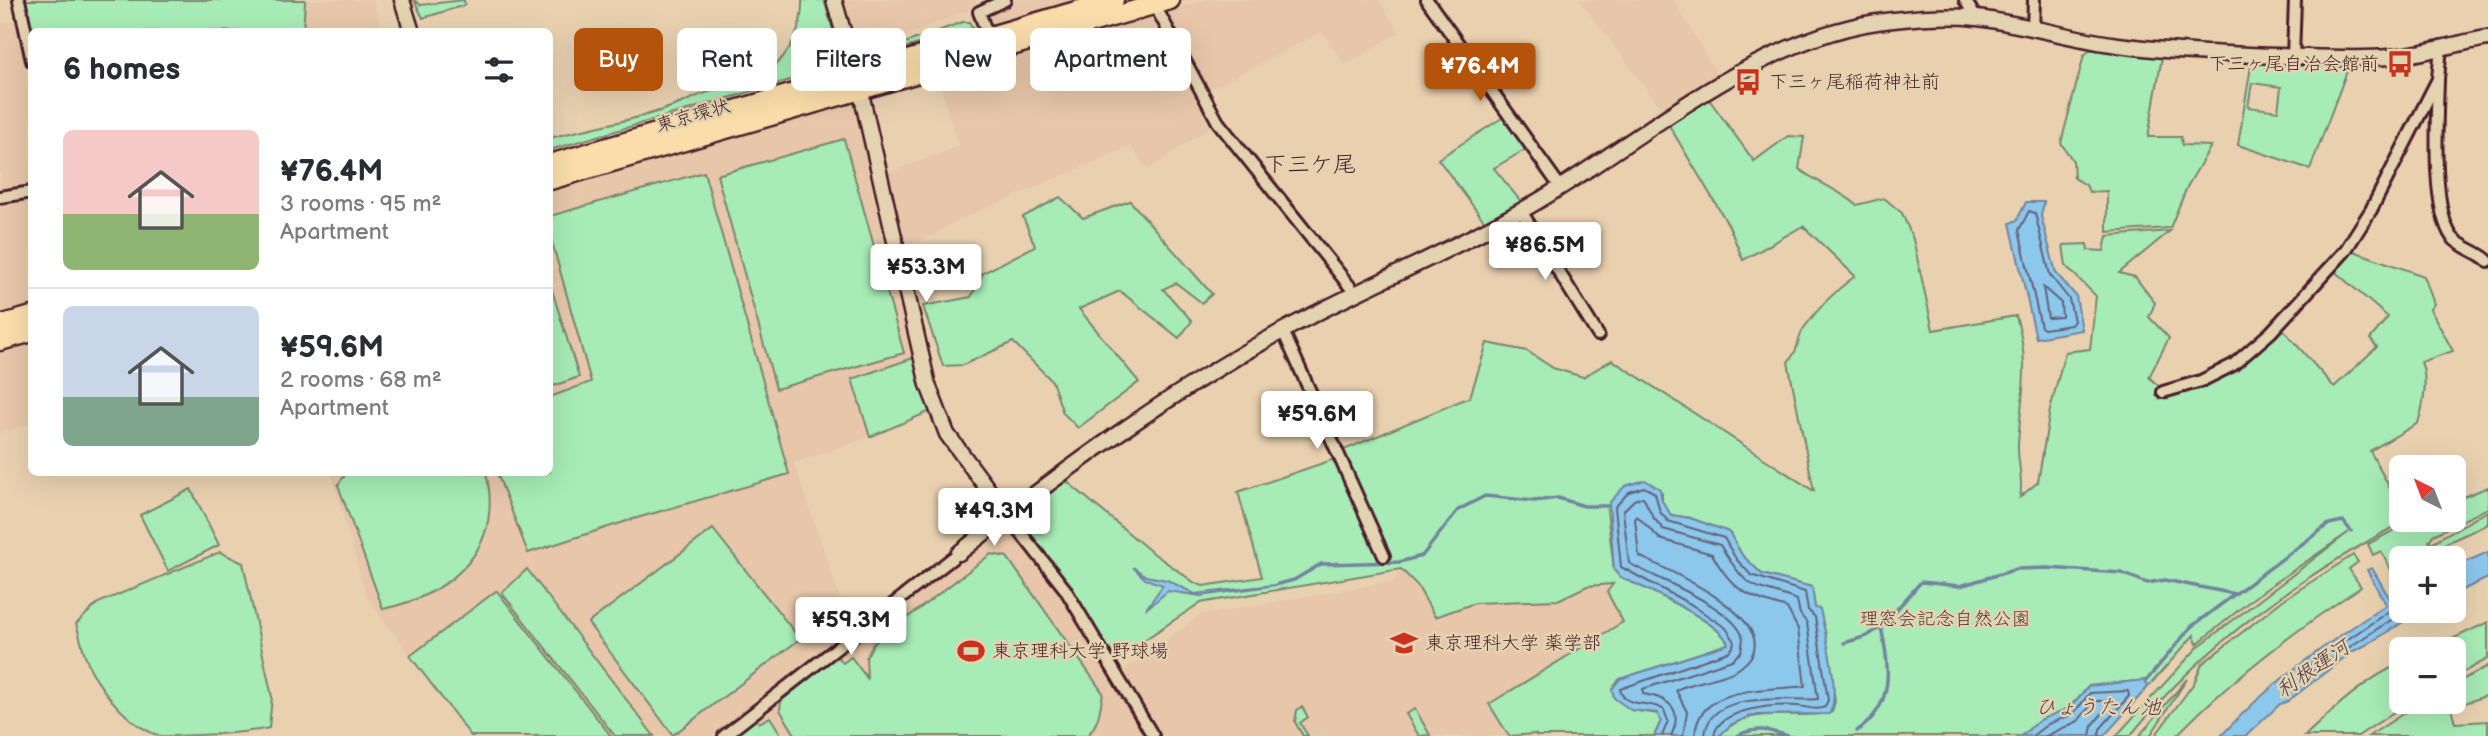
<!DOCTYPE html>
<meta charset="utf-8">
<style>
body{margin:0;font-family:"Balsamiq Sans","Klee One",sans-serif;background:#f2f2f3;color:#2b2b33;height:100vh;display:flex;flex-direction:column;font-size:26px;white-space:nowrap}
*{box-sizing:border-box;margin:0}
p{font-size:23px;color:#7c7c81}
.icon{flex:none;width:38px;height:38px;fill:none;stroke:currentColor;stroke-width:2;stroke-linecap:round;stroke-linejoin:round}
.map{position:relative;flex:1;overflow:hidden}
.sheet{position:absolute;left:28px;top:28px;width:525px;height:448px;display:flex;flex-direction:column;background:#fff;border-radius:10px;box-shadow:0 7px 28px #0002}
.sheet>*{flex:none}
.guide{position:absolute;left:574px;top:28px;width:665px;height:63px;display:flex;gap:14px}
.needle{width:46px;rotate:318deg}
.tools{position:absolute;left:2389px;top:455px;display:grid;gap:14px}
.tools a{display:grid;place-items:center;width:77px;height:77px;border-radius:10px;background:#fff;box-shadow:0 7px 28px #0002;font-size:35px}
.price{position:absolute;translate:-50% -60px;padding:0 16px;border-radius:7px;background:#fff;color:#222;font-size:23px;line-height:46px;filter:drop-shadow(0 2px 4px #0008)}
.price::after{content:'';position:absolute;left:50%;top:42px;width:21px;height:16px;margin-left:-10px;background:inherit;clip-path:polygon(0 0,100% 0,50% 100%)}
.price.active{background:#b45309;color:#fff}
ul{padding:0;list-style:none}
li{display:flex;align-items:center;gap:21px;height:175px;padding:0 35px}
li+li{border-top:2px solid #e1e1e2}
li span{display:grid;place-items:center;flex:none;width:196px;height:140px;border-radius:10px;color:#555}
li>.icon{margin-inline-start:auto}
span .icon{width:84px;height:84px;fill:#fffc;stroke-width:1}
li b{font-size:30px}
h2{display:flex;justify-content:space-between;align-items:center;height:84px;padding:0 35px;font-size:30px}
.pill{padding:0 24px;border-radius:10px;background:#fff;box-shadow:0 7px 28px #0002;font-size:24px;line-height:63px}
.pill.active{background:#b45309;color:#fff}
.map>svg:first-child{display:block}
</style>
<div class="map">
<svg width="2488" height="736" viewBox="0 0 2488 736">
<rect width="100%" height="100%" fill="#e9d1b0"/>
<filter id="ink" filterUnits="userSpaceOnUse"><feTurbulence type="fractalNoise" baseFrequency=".0143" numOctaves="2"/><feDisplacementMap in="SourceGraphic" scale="14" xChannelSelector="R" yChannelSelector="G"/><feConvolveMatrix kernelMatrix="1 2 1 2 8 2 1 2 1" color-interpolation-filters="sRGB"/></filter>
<g filter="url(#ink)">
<!-- built -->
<g fill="#e7c6a9">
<path d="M305,0H373L383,31L303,32Z"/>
<path d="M841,0H976L978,6L869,50L857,46Z"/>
<path d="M1017,0H1071L993,23L990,19L996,9Z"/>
<path d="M1205,0H1378L1400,32L1345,65L1322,32L1206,91L1165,12Z"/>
<path d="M1579,0H1674L1716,73L1714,80L1662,109Z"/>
<path d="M1154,15L1212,125L1148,170L1131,146L952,223L934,235L901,247L885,174L959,146L938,79Z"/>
<path d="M16,20L31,100V185L0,192V23Z"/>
<path d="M850,104L858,109L887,251L916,357L852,379L870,437L794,463L851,630L713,736H471L367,598L331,473L550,472V192Z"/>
<path d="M31,198V304L0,313V203Z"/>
<path d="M31,343V424L0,433V353Z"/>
<path d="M1003,527H1009L1064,600L1146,736H734Z"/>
<path d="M1401,569L1417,585L1435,616L1459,601L1587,586L1637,584L1603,736H1159L1123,676L1125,670L1200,615L1394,581Z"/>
</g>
<!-- green -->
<g fill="#a7ebb6" stroke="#788570" stroke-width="2" fill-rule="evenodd">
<path d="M26,0H305V2L303,31L32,32Z"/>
<path d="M414,0L421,5L464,0L465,5L423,18Z"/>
<path d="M802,0H824L836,40L818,72L550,150V138C597,125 650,119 695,97C719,86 748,87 770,70C791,53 803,27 802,0Z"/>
<path d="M963,22H969L973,28L881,55L877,53Z"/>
<path d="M2092,49L2162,57L2148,137H2181L2182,145L2211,146L2187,187L2170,228L2107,232V191L2089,192L2086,185L2074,178L2073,161L2061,143L2084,55Z"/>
<path d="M2255,62L2350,63L2310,169L2238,145L2251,66ZM2252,83L2281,87L2278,111L2248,107Z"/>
<path d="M1708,98L1754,161L1788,136L1804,137L1799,169C1818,183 1839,190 1857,205L1884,198L1902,213L1913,239L1933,330L2016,316C2031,366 2021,394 2018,444C2017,461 2024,481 2020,497L2038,482L2050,410L2065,352L2090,349L2096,296L2066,266L2063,245L2087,244L2088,250L2104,251L2107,236L2170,231L2119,273L2135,277L2155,303L2149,317L2169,338L2149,377L2166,393L2209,380L2280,326L2334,387L2377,347L2370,339L2388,317L2332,269L2348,249L2424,276L2434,304L2430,309L2453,351L2421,362C2428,379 2424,405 2418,423L2370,451L2401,509V520H2406C2299,578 2207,641 2130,736H2116L2199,646L2349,532L2256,596L2197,644L2194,635L2148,687L2145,680L2089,686L2069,708L2040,720L2021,736H1719C1751,701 1793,722 1832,712L1835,701L1825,631L1815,609L1812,587L1762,574L1742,555L1729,532L1690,518L1671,515L1662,501V493L1607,510L1614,570L1620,577C1641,586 1724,623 1728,644L1620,679L1614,685L1631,710L1659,714L1661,721L1654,736H1537L1535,734L1509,736L1489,704L1623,622L1607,592L1613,584L1587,586L1558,600L1475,603L1435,617L1417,585L1401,569L1200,603L1114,660L1065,580L1014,517L1064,479L1149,550L1195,583L1203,586L1262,577L1238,492L1341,457L1339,452L1470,397L1487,343L1527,351L1553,368L1583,377L1612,360L1814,491L1788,362C1801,347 1796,340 1804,328C1818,308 1836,290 1855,276L1803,226L1743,260L1729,226L1670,127L1671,121Z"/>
<path d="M1505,116L1528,148L1494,168L1522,203L1485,222L1438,159Z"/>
<path d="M844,139L904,353L776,389L717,175Z"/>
<path d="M704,172L789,474L630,520L528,553L497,473L550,472V397L591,382L550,235V216Z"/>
<path d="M1060,197L1083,218L1130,201L1212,294L1202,303L1176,283L1163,289L1192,321L1179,338L1120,291L1079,309L1139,382L1078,428L1063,413L1052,381L1013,342L963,365L943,366L923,306L971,297L983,273L1035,246L1023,217Z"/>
<path d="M550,284L579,377L550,387Z"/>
<path d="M916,357L931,411L870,437L852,379Z"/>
<path d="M347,472L486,473C504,548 453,594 383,609L338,485Z"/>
<path d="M2488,487V508L2433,535L2429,541L2431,543L2488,511V524L2414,558H2401V565L2391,570L2381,551L2373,555L2368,544L2413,520H2454V501Z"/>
<path d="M191,489L219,545L168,571L140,515Z"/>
<path d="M713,529L800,639L673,735L588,623Z"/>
<path d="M220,552L243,563L272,697L269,728C242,734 187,736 161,736C133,729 104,695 91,670C84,657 81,639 76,624L98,603Z"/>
<path d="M991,554L1007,557L1103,693C1100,710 1099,724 1087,736H796L780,710L781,701L837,656L843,663L851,657L867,678L866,658L873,644Z"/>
<path d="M2353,555L2358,562L2349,569L2361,587C2294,631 2232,678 2176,736H2155L2194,683L2202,664L2283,600Z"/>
<path d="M527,569L654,736H615L502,593Z"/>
<path d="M496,591H497L611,736H471L410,656Z"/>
<path d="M2488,622V659L2454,677V649H2431Z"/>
<path d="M2401,663V702H2409L2358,736H2305C2334,708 2364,680 2401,663Z"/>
<path d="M2488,666V695L2451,708L2455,723L2488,721V736H2369L2421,702H2454V684Z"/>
<path d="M2187,679L2150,736H2139Z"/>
<path d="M1302,707L1308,717L1300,723L1308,736H1303L1295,722L1297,710Z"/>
<path d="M1415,709L1430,735L1419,736L1406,714Z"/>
<path d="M770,717L782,736H734L756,719L759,723Z"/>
</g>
<!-- water -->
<g fill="#8cc7ec" stroke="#72849f" stroke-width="2">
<path d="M2026,202H2044L2041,216L2056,273L2076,296L2082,330L2036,338L2010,223L2017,220Z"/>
<path d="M1645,480L1660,489L1662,501L1671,515L1690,518L1729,532L1742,555L1762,574L1812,587L1815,608L1820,609C1825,633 1842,696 1829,714L1753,715L1732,724L1719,736H1654L1661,721L1657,713L1631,710L1614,698L1612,689L1620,679L1728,644C1723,623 1641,586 1620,577L1614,570L1609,503L1625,486Z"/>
<path d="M2488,552V578L2454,594V567Z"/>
<path d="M1133,567L1146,576L1167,580L1195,594L1283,584L1201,596L1168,591L1146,609L1163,585L1145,579Z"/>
<path d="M2372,568L2391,601L2401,595V611H2421C2404,620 2367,647 2353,651L2288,701L2280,704L2246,736H2221C2269,683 2326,644 2386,605L2367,570Z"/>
<path d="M2145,680L2148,687L2104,736H2021L2040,720L2069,708L2089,686Z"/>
</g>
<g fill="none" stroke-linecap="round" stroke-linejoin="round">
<!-- shore -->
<g stroke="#646278" stroke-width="2">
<path d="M2029,211L2035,213L2050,275L2069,299L2074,321L2071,325L2044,329L2041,327L2019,230Z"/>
<path d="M2043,287L2061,303L2062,317L2048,318Z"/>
<path d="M2401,603L2304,669V673L2308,674C2342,653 2372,631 2406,611"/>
<path d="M1662,736L1668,721L1664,710C1652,700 1623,709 1620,689L1728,652L1733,647L1734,640L1726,628L1692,605L1621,567L1615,507L1629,492L1644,487L1655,493L1660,512L1668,521L1724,538L1736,559L1751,575L1805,592L1808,610L1815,617L1828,700L1825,707C1816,711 1808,707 1798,706C1776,704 1718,708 1714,736"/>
<path d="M1671,736C1684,709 1669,698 1643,694V689L1732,660L1741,652L1743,638C1735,607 1656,579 1629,563L1623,511L1634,500L1643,497L1653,517L1663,529L1720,545C1750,593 1747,582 1797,600L1800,614L1807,623L1818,699C1791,702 1708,687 1705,736"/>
<path d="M1683,736L1687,712L1676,690C1696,680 1723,680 1741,667C1797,625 1666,569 1639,556L1635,519L1637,516L1660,539L1712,554C1733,592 1747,596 1787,608L1798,629L1805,686C1772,691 1697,683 1695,736"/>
<path d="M2032,736L2048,724L2073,714L2090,693L2128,691L2129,696L2100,729L2099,736"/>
<path d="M2046,736L2078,721L2094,701H2107L2109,705L2092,726L2090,736"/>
</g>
<!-- stream -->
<g stroke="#72849f" stroke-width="3.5">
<path d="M1278,584L1294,580L1321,564L1399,562L1422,556L1458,510L1485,496L1534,501L1558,498L1584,506H1608"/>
<path d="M1844,643L1867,636L1881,627"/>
<path d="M2146,681L2191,627L2235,594"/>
<path d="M1857,731C1895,705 1890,667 1881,627L1921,582L1960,586L2017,569L2047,568L2122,573L2147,583L2165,580L2235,594L2329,524L2343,521L2351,531"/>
<path d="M1737,736C1755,726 1769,730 1788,736"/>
</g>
<defs>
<g id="minor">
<path d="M19,0L32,61"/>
<path d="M1427,0L1561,188"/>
<path d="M1965,0L1976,18"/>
<path d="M1153,2L1218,122L1355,293"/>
<path d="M2033,30L2034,0"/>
<path d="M988,36L979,12L1005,0"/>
<path d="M2293,56L2295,0"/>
<path d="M2438,81C2437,117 2431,208 2452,237C2461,248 2478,251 2488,261"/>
<path d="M0,197L32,192"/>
<path d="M1521,211L1598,335"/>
<path d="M1283,331L1384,556"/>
<path d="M2163,392L2201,381L2233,365L2271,332L2345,251L2371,210L2438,79L2441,46"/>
<path d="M1007,515L1065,589L1153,736"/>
<path d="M724,736L959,553"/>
</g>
<g id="tertiary">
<path d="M402,0L412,32"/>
<path d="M834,0L860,89L928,385L947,434L1007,515"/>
<path d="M959,553C1063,470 1169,393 1286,329C1365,286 1450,252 1528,207C1640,143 1760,32 1893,20C1920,17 1950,15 1977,18C2025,24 2071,39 2118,45C2172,52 2225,54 2279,56C2315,57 2352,60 2389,57C2422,55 2455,43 2488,38"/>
</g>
<g id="trunk">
<path d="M550,164L1114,0"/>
<path d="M550,180L1170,0"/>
<path d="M0,325L32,316"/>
<path d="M0,341L32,332"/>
</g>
</defs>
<!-- minor casing -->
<use href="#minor" stroke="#4a1f2b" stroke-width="16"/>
<!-- tertiary casing -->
<use href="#tertiary" stroke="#4a1f2b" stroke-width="19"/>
<!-- trunk casing -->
<use href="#trunk" stroke="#4a1f2b" stroke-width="23"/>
<!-- minor -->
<use href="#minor" stroke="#e4d3b0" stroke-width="10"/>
<!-- tertiary -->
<use href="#tertiary" stroke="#e4d3b0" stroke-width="14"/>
<!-- trunk -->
<use href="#trunk" stroke="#fbddab" stroke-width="18"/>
</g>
</g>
<!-- icons -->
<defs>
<symbol id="bus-bare" viewBox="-9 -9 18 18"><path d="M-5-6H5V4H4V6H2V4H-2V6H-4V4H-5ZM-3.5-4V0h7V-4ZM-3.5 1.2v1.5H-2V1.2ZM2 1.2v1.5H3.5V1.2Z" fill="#c8321e" stroke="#e4d3b0" stroke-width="2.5" paint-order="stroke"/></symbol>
<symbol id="university-bare" viewBox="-9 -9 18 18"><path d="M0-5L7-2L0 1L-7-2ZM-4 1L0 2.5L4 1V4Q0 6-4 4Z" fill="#c8321e" stroke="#e4d3b0" stroke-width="2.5" paint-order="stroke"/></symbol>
<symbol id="stadium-bare" viewBox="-9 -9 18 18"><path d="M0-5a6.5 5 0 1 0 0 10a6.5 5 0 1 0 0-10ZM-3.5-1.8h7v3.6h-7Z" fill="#c8321e" stroke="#e4d3b0" stroke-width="2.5" paint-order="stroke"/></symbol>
</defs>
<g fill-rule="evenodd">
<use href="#bus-bare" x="2381" y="45" width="38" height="38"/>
<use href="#bus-bare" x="1729" y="63" width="38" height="38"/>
<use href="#university-bare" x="1385" y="624" width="38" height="38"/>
<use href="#stadium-bare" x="952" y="632" width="38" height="38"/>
</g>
<g text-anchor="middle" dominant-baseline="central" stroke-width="5" stroke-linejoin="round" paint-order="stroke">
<!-- poi labels -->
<g font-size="19" fill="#4a1f2b" stroke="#e4d3b0" text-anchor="start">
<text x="2379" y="64" text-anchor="end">下三ヶ尾自治会館前</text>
<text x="1769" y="82">下三ヶ尾稲荷神社前</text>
<text x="1425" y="643">東京理科大学 薬学部</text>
<text x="992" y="651">東京理科大学 野球場</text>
</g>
<!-- street labels -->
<g font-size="19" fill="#4a1f2b" stroke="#e4d3b0">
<text transform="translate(693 116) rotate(-16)">東京環状</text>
</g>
<!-- park labels -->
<g font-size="19" fill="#583e40" stroke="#e4d3b0">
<text x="1945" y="619">理窓会記念自然公園</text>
</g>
<!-- water labels -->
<g font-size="21" font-style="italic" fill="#543848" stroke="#e4d3b0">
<text transform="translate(2313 669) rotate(-35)">利根運河</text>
<text x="2098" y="707">ひょうたん池</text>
</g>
<!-- quarter labels -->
<g font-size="23" fill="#4a1f2b" stroke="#e4d3b0">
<text x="1310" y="165">下三ケ尾</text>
</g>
</g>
</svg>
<div class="tools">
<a><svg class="needle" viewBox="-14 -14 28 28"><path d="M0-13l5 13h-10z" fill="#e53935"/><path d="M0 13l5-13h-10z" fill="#7c7c81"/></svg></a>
<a>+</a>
<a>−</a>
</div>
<b class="price active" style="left:1480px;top:103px">¥76.4M</b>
<b class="price" style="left:1545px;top:282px">¥86.5M</b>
<b class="price" style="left:926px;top:304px">¥53.3M</b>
<b class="price" style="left:1317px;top:451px">¥59.6M</b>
<b class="price" style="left:994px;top:548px">¥49.3M</b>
<b class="price" style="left:851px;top:657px">¥59.3M</b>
<div class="guide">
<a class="pill active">Buy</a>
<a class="pill">Rent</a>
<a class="pill">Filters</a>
<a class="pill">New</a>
<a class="pill">Apartment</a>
</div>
<section class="sheet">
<h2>6 homes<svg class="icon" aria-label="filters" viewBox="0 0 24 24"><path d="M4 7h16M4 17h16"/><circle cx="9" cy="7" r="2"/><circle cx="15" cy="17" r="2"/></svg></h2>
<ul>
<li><span style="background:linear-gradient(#f6c9c9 60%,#8fb573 0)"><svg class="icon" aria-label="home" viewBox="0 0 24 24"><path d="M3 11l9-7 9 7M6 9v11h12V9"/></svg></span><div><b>¥76.4M</b><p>3 rooms · 95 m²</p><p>Apartment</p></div></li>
<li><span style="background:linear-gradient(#c9d6e8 65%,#7fa58c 0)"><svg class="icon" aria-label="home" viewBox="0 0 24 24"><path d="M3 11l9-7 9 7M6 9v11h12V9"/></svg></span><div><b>¥59.6M</b><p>2 rooms · 68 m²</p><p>Apartment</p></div></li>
</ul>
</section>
</div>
